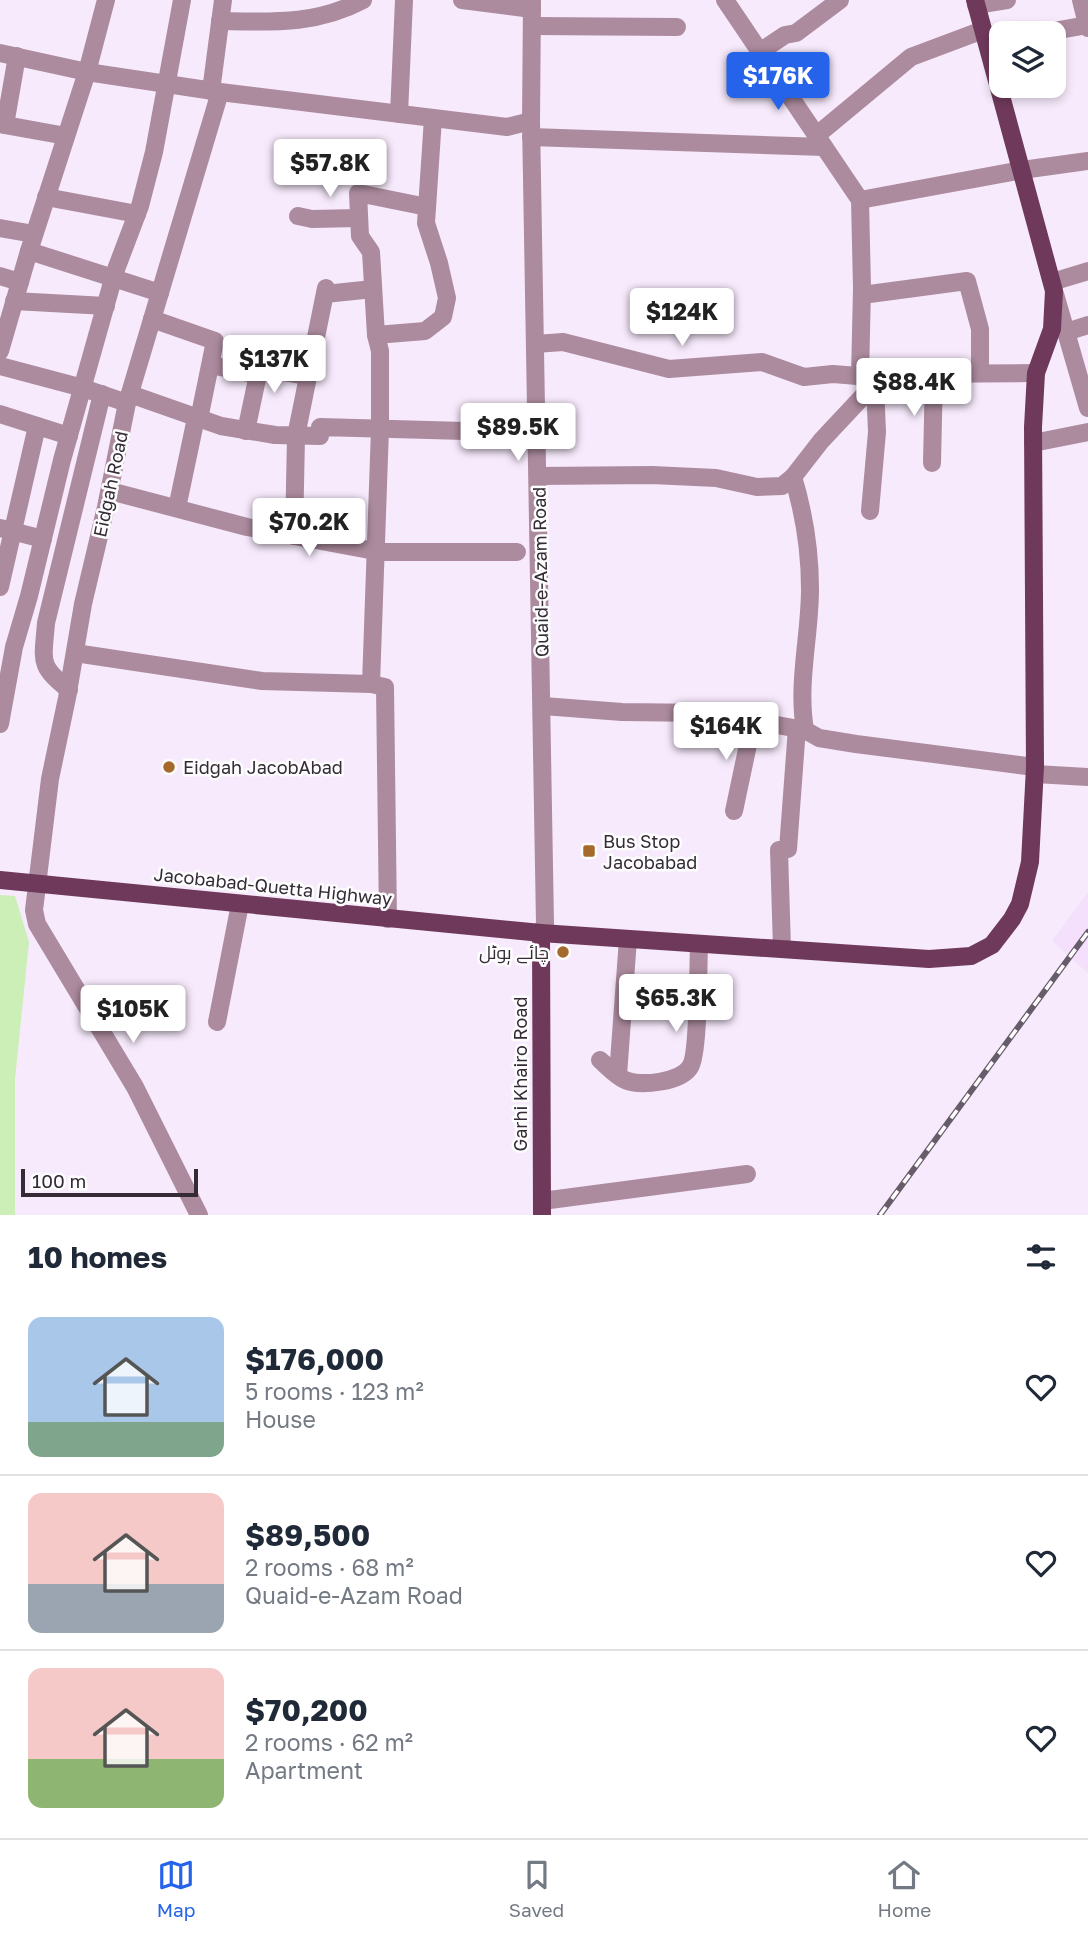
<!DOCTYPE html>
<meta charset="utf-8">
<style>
body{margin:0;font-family:"Golos Text",Cairo,sans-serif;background:#f6f6f7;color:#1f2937;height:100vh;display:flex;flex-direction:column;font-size:26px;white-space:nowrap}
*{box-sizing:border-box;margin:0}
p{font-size:23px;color:#747a83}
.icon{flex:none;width:38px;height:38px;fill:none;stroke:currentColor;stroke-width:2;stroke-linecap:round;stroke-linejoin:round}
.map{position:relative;height:1215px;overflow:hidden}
.sheet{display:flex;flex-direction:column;background:#fff;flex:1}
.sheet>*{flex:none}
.fabs{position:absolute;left:989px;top:21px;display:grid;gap:14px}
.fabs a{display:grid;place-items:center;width:77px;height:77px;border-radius:14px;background:#fff;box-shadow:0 4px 10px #0003;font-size:35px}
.scale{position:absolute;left:21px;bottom:18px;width:177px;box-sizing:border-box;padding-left:7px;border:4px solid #342b37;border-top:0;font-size:19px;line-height:24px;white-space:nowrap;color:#342b37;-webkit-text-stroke:5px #fdfdfd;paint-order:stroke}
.price{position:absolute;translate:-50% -60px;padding:0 16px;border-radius:7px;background:#fff;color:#222;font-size:23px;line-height:46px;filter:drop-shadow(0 2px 4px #0008)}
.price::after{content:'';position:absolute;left:50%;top:42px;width:21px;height:16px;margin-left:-10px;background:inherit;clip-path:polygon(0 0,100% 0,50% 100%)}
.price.active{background:#2563eb;color:#fff}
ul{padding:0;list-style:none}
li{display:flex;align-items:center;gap:21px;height:175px;padding:0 28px}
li+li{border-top:2px solid #e0e1e3}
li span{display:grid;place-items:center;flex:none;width:196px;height:140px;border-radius:14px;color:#555}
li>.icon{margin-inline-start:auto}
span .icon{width:84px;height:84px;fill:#fffc;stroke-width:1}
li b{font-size:30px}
h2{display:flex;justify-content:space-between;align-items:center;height:84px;padding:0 28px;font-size:30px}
.tab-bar{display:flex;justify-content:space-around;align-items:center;height:98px;border-top:2px solid #e0e1e3;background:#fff;font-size:19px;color:#747a83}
.tab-bar a{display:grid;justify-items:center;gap:4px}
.tab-bar .active{color:#2563eb}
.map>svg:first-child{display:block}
</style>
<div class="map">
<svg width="1088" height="1215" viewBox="0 0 1088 1215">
<rect width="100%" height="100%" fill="#f7eafc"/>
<!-- built -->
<path fill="#f4dffc" d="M1088,892V973L1052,941Z"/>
<!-- green -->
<path fill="#cbefb6" d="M0,895L15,896L29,942L15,1079V1215H0Z"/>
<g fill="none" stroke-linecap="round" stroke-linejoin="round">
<!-- minor -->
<g stroke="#ac8b9e" stroke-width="18">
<path d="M462,0L532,9"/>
<path d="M532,0L531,121L545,924L541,933"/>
<path d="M725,0L860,200L862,288L860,377"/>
<path d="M1081,0L1088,28"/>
<path d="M976,5L1007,0"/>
<path d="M220,21C272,22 316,25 363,0"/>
<path d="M532,26L677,27"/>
<path d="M1042,33L1087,25"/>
<path d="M761,51L785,35L796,33L840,0"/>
<path d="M0,53L87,72L220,92L507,127L531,121"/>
<path d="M211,91L223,0"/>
<path d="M399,114L404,0"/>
<path d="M0,124L66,136"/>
<path d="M5,125L17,56"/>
<path d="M817,135L911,57L983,30"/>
<path d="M531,137L824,147"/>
<path d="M46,197L137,214"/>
<path d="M860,200L1022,170L1088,161"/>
<path d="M298,216L312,219L359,218"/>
<path d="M0,228L34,234"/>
<path d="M29,251L160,293"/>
<path d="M0,276L20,282"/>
<path d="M1052,282L1088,271"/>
<path d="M325,294L373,289"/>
<path d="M1055,294L1088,408"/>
<path d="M862,295L967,281L980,329V373"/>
<path d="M14,301L106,306"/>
<path d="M152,319L215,341L199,419"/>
<path d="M1066,332L1088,325"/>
<path d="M376,335L425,331L443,317L447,298L439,263L426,223L433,118"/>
<path d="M535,344L563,342L669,369L762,362L804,377L833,374L870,377"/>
<path d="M0,351L29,251L87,72L106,0"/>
<path d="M211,365L258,375"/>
<path d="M0,366L83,388L127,403"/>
<path d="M260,368L308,376"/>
<path d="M130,394L221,426L275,435L320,436V427L537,433"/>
<path d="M0,414L69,436"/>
<path d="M246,431L263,351"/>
<path d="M1033,443L1088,432"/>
<path d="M932,463L934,374"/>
<path d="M538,476L652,475L716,478L757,487L782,486L793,477"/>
<path d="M110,491L247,527L380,552H517"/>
<path d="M177,508L196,418"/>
<path d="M870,511L877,432L875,385"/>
<path d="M0,528L43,539"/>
<path d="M294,536L296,436L326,288"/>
<path d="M0,587L37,426"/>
<path d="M75,653L262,681L371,684L385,687L388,919"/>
<path d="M371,684L380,429V351L376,335L371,252L360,236L358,193L427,207"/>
<path d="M69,690C38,665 43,662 46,623L102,394"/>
<path d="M543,706L622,712L708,713L805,730"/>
<path d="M0,724L14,647L29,596L62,460L115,272L140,206L154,152L182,0"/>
<path d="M1035,767L856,744L819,738L805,730C797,683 810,636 810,589C810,551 804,513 793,477L821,441L865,394L884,377L899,374L1036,373"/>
<path d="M1035,774L1088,777"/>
<path d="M734,811L753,721"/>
<path d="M782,949L779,850L788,849L797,728"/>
<path d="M217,1022L240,904"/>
<path d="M600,1060C607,1066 616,1076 625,1080C640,1087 681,1082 690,1067C699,1055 698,964 699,944"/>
<path d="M618,1075L628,939"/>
<path d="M542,1201L747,1174"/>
<path d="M199,1215L135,1087L37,924L34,910L50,779L67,698L83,604L106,507L127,403L220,92"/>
</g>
<!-- major -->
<g stroke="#6f395b" stroke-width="18">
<path d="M0,880L541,933L929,959L971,956L992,945L1012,919L1020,904L1030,862L1035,767L1033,427L1036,373L1052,329L1054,291L975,0"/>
<path d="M541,933L542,1215"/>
</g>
<defs>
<path id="rail" d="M880,1215L1088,932"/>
</defs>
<!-- rail casing -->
<use href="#rail" stroke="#675d6a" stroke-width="6"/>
<!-- rail -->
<use href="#rail" stroke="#fdfdfd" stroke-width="3.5" stroke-dasharray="10" stroke-linecap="butt"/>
</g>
<!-- markers -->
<g fill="#a5692c" stroke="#fdfdfd" stroke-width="2.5">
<circle cx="169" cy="767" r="7"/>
<rect x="582" y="844" width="14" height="14" rx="3.5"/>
<circle cx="563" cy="952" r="7"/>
</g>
<g text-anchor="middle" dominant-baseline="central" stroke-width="5" stroke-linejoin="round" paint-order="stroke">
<!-- street labels -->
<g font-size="18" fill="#342b37" stroke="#fdfdfd">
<text transform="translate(110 484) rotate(-78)">Eidgah Road</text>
<text transform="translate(540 572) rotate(-91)">Quaid-e-Azam Road</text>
<text transform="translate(273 886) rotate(6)">Jacobabad-Quetta Highway</text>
<text transform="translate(520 1074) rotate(-90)">Garhi Khairo Road</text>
</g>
<!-- poi labels -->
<g font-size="18" fill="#342b37" stroke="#fdfdfd" text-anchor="start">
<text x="183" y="767">Eidgah JacobAbad</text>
<text x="603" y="841">Bus Stop<tspan x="603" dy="21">Jacobabad</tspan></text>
<text x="549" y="952" text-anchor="end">چائے ہوٹل</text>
</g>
</g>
</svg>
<div class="fabs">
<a><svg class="icon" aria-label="layers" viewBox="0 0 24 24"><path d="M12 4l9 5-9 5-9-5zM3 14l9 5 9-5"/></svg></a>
</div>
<div class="scale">100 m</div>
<b class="price active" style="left:778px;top:112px">$176K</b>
<b class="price" style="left:330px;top:199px">$57.8K</b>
<b class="price" style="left:682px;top:348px">$124K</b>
<b class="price" style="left:274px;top:395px">$137K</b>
<b class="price" style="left:914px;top:418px">$88.4K</b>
<b class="price" style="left:518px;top:463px">$89.5K</b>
<b class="price" style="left:309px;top:558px">$70.2K</b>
<b class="price" style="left:726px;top:762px">$164K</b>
<b class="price" style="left:676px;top:1034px">$65.3K</b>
<b class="price" style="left:133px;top:1045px">$105K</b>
</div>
<section class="sheet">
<h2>10 homes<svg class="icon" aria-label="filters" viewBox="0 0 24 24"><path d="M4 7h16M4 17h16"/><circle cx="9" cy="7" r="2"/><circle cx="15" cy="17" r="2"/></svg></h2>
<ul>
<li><span style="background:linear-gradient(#a9c7e8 75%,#7fa58c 0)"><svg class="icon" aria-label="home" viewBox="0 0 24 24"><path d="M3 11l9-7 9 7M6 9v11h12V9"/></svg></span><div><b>$176,000</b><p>5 rooms · 123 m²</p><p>House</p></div><svg class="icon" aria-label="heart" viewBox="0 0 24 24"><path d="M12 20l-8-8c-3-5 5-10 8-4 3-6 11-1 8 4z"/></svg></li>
<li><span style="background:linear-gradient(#f6c9c9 65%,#9aa5b1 0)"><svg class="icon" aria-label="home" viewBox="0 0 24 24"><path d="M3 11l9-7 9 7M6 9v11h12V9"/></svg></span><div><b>$89,500</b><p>2 rooms · 68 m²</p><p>Quaid-e-Azam Road</p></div><svg class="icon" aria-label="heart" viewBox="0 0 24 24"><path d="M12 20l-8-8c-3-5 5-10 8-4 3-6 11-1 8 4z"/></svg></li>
<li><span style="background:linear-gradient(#f6c9c9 65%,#8fb573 0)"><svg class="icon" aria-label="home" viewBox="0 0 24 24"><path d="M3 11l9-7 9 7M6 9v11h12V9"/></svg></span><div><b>$70,200</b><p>2 rooms · 62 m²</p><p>Apartment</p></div><svg class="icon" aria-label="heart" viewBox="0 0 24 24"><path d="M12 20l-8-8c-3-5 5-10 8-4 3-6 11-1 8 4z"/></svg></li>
</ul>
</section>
<nav class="tab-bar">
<a class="active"><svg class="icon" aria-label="map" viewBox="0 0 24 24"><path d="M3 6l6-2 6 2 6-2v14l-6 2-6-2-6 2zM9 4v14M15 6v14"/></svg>Map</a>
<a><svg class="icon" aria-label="saved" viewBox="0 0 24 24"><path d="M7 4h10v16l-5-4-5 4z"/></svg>Saved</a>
<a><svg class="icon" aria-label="home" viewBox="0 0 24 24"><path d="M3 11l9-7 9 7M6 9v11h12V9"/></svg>Home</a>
</nav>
